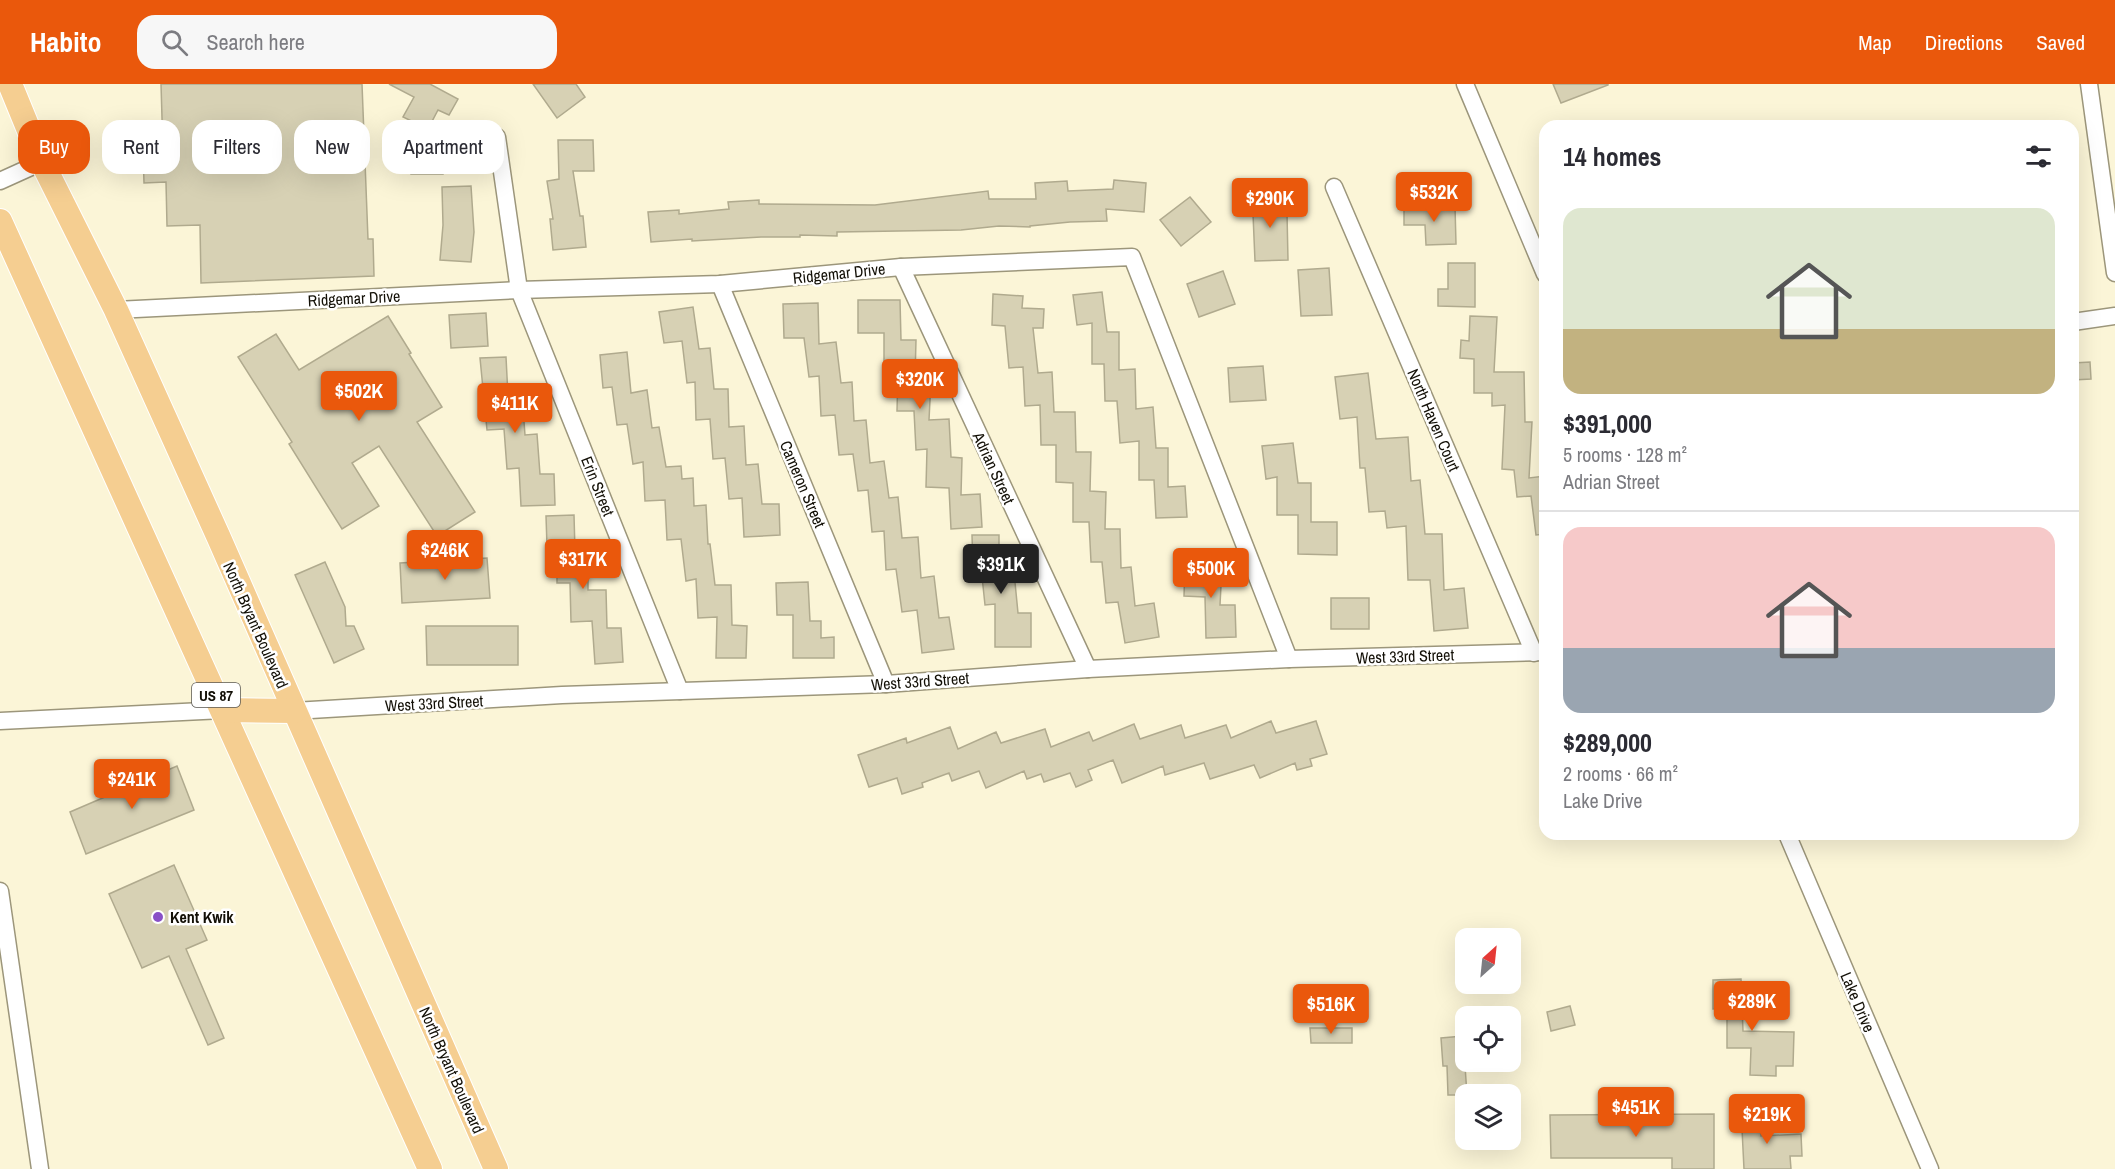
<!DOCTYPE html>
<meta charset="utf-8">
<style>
body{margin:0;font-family:"Archivo Narrow",sans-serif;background:#f7f7f7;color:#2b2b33;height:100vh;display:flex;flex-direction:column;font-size:22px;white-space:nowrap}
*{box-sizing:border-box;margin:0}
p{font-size:20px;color:#7c7c81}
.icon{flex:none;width:33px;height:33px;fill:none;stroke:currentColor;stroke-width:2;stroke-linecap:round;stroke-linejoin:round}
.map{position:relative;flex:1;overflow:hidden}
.sheet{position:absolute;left:1539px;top:36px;width:540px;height:720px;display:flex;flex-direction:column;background:#fff;border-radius:18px;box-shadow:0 6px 24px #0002}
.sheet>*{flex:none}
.banner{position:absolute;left:18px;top:36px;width:570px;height:54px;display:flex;gap:12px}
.needle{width:39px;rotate:27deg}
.buttons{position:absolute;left:1455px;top:844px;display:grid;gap:12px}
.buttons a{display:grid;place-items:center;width:66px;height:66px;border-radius:12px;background:#fff;box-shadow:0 6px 24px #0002;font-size:30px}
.price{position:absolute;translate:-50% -51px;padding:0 14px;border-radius:6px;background:#ea580c;color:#fff;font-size:20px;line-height:39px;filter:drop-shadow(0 2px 3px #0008)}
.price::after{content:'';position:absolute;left:50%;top:36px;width:18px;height:14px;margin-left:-9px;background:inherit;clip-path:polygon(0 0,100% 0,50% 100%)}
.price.on{background:#222;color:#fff}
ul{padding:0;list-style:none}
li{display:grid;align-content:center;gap:12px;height:318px;padding:0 24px}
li+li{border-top:2px solid #e1e1e2}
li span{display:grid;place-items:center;height:186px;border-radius:18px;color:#555}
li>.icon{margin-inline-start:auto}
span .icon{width:108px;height:108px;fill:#fffc;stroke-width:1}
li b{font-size:26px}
h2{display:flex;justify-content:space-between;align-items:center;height:72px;padding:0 24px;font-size:26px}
.pill{padding:0 21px;border-radius:18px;background:#fff;box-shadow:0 6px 24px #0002;font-size:21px;line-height:54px}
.pill.on{background:#ea580c;color:#fff}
header{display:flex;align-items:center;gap:36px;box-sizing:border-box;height:84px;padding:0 30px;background:#ea580c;color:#fff}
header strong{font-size:28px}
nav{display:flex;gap:33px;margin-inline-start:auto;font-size:21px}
.search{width:420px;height:54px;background:#f7f7f7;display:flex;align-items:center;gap:15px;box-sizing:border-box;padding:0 21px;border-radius:18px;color:#7c7c81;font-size:22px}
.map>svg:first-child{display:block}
</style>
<header>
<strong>Habito</strong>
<div class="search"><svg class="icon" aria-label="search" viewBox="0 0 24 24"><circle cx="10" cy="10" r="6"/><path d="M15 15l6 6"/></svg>Search here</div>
<nav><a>Map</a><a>Directions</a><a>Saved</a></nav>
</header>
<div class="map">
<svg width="2115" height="1085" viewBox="0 0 2115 1085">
<rect width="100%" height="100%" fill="#fbf5d7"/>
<!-- building -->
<g fill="#d7d1b4" stroke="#b0aa8e" stroke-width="1.5">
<path d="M161,0H362L368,155H373L374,192L201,199L200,141L167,142L166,98L144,99L143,67H163Z"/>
<path d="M389,0H430L458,15L449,31L438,26L428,45L403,33L414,13Z"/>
<path d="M533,0H576L585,13L557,34Z"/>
<path d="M1553,0H1608V1L1561,19Z"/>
<path d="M558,56H593L594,87H573L580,132H583L586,163L553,166L550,135H553L547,97L559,95Z"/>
<path d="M411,57H442L443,90H411Z"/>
<path d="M1114,96L1146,99L1144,128L1106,125L1107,137L1070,138L1030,142V143L999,142L961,146L837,148V152L800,151V153H761L692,157V155L651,158L648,128L679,126V130L729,125L728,118L759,116V120L875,121L988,107L989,115H1036L1035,99L1067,97L1068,107L1113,105Z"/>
<path d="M471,102L474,148L471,178L440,176L443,141L442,103Z"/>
<path d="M1278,105L1280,130L1287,129L1288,176L1255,177L1253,130H1259L1258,106Z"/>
<path d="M1190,113L1211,138L1181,162L1160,136Z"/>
<path d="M1455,122L1456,160L1426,161L1425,141H1404V124Z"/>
<path d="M1448,179H1475V223L1438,222V205H1448Z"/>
<path d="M1329,184L1332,231L1301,232L1298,186Z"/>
<path d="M1223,187L1235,220L1199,233L1187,200Z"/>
<path d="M1102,208L1107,248H1119V286L1135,285L1136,325L1153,323L1156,364H1168V403L1185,402L1187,433L1156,434L1154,396H1139V357L1120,359L1117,317H1105L1104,280H1092V239L1077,241L1073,211Z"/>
<path d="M993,210L1023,212L1022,224L1044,225L1043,244H1033L1038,289L1052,288L1054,328H1075L1076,368H1091L1090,407L1106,408L1105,445H1120L1121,484L1131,483L1135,522L1154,519L1159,553L1125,559L1118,518L1106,519L1102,478H1091L1089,438H1073V399L1056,398V361H1041L1040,321L1025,322L1023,283L1009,284L1005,242L992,241Z"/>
<path d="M858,216H900L901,256H916L915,295L931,296L929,336L949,335L951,373L962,374L961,411L980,410L982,443L951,445L949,404L926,403L927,365L916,366L914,327H897L898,288H884V249H858Z"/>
<path d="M818,219L819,260L836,258L841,299L852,298L854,337L866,336L870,379L884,377L889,414L898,413L902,454L918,453L921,494L934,492L939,534L949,533L954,565L922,569L917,526L902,528L896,485L886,486L884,447L872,448L868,406L858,407L853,370L839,371L835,331L821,332L819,292L809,293L804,254H784L783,220Z"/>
<path d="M693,223L699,265L710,264L714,305H728L729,343L744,342L746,381L758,380L762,420H779L780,451L744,453L742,414L729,415L725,374L713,375L710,335L696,336L695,298L687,299L682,257L664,259L659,228Z"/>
<path d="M486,229L488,262L451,264L449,231Z"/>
<path d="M388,232L411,269L409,270L442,323L417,338L475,428L437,452L379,362L352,379L379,422L342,445L289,360L292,358L238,273L276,250L299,286Z"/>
<path d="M1470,232L1497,233L1494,288H1524L1525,338H1532L1529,394L1545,392V450L1536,451L1531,412L1517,413L1514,386L1502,385L1505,321L1492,322V309H1474V275L1460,274L1461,256L1469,257Z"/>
<path d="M627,268L631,309L647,306L652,344L659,343L666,383L681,382L682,395L693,394L694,422L706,421L708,460H710L715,501H731L732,541L747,542L746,574H716L717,533L698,534L696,495L686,497L681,455L667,456L665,416L645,417L643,378L633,380L627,340L617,341L612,303L603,304L600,271Z"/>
<path d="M506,273L508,312L522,311L525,351L537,350L540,390H554L555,421L521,422L519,384L507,385L504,345L487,346L480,274Z"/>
<path d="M2090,278L2091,295L2073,296V279Z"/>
<path d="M1263,282L1266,316L1230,318L1228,284Z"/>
<path d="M1368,289L1376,355L1408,353L1411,397L1420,396L1425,450H1442L1444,506L1464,504L1468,544L1434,547L1430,496H1408L1406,442L1387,444L1385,427L1369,428L1365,384H1360L1357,333L1340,335L1335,293Z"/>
<path d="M1293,359L1298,399H1311V438H1337V471L1298,470V431H1277V393L1266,395L1262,362Z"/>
<path d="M574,431L575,467H588V506H606L607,544H621L623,578L595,580L592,537L571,538L570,499H557V462H547L546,432Z"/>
<path d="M972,451H999V489L1014,488L1018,529H1031V563H995V520L985,521L981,483H973Z"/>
<path d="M487,474L490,514L402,519L400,479Z"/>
<path d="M325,478L345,523L346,542H354L364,565L334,579L295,491Z"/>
<path d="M1185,480L1222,482L1220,521H1235L1236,553L1206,554L1205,513L1184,512Z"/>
<path d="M808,498L810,537H821V554L834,553V574H793V531H777L776,499Z"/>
<rect x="1331" y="514" width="38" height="31"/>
<path d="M426,542H518V581H427Z"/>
<path d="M1271,637L1276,649L1316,637L1327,670L1310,675L1312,682L1297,686L1295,679L1260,694L1254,681L1210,695L1204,679L1165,691L1163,682L1122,699L1113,676L1088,686L1092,696L1076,703L1070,689L1044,698L1041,690L1027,695L1024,687L986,704L979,687L952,697L949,689L922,699L923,703L902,710L897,694L869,703L858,671L906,654L907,659L950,643L958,665L996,648L1001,659L1045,645L1051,663L1089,648L1093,657L1134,640L1140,655L1181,641L1185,654L1226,641L1231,654Z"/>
<path d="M177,682L194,726L86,770L70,728Z"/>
<path d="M174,781L207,856L186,865L224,954L208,961L169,872L142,884L109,810Z"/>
<path d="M1741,895L1743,947L1794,948L1793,982H1776V992L1750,991L1751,964H1727V924L1713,925V896Z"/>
<path d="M1570,922L1575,941L1551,947L1547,928Z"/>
<path d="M1310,944H1352V959H1311Z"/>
<path d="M1463,952L1467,1011H1448L1447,982H1443L1441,954Z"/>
<path d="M1741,1025H1760L1761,1052L1801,1050L1802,1072H1790L1791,1085H1744Z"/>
<path d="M1714,1030V1085H1672V1074H1551L1550,1031Z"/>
</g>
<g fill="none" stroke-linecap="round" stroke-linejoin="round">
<defs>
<g id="minor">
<path d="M1465,0L1545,190"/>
<path d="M2089,0L2115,189"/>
<path d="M497,53L519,206L680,607"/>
<path d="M0,97L42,78"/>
<path d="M1334,103L1534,569"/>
<path d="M901,183L1088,585"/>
<path d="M720,200L886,600"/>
<path d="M116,226L519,206L720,200L901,183L1132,173L1289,575"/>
<path d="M2073,238L2115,232"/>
<path d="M294,627L562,611L886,600L1088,585L1289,575L1545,568"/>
<path d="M0,637L223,626"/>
<path d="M1787,750L1930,1085"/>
<path d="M0,807L40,1085"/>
</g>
<g id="highway">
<path d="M10,0L42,78L116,226L219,454L496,1085"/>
<path d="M0,137L430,1085"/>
<path d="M223,626L294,627"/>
</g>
</defs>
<!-- minor casing -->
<use href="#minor" stroke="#9c967b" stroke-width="19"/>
<!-- highway casing -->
<use href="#highway" stroke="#fff" stroke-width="26"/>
<!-- minor -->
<use href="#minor" stroke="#fff" stroke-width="16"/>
<!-- highway -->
<use href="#highway" stroke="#f5ce91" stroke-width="24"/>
</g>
<!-- markers -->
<circle fill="#8950c7" stroke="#fff" stroke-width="2" cx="158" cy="833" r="6"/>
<g text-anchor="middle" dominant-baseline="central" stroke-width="5" stroke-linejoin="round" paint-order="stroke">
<!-- shield labels -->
<rect fill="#fff" stroke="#595751" stroke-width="1.5" x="192" y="599" width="48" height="24" rx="4.5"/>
<g font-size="15" font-weight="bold" fill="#120f06">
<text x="216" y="611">US 87</text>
</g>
<!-- street labels -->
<g font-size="16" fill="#120f06" stroke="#fff">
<text transform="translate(839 189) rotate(-6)">Ridgemar Drive</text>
<text transform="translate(354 214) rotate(-3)">Ridgemar Drive</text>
<text transform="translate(1434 336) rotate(67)">North Haven Court</text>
<text transform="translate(994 384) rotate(65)">Adrian Street</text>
<text transform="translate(803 400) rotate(67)">Cameron Street</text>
<text transform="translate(598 402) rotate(68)">Erin Street</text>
<text transform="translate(256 541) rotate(66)">North Bryant Boulevard</text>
<text transform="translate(1405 572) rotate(-2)">West 33rd Street</text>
<text transform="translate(920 597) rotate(-4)">West 33rd Street</text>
<text transform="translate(434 619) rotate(-3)">West 33rd Street</text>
<text transform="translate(1858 918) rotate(67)">Lake Drive</text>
<text transform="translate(452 986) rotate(66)">North Bryant Boulevard</text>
</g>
<!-- poi labels -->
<g font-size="16" font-weight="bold" fill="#120f06" stroke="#fff" text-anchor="start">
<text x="170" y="833">Kent Kwik</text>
</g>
</g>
</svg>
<div class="buttons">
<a><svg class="needle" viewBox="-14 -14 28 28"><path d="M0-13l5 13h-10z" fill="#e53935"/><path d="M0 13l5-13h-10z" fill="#7c7c81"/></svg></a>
<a><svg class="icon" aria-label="locate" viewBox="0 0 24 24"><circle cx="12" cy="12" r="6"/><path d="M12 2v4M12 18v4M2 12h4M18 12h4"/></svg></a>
<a><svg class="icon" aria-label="layers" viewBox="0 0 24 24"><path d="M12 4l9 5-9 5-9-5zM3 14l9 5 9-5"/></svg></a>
</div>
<b class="price" style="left:1434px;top:139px">$532K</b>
<b class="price" style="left:1270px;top:145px">$290K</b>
<b class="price" style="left:920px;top:326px">$320K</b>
<b class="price" style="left:359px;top:338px">$502K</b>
<b class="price" style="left:515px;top:350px">$411K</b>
<b class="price" style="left:445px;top:497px">$246K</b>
<b class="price" style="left:583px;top:506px">$317K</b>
<b class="price on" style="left:1001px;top:511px">$391K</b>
<b class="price" style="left:1211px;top:515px">$500K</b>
<b class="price" style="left:132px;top:726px">$241K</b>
<b class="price" style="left:1752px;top:948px">$289K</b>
<b class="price" style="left:1331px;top:951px">$516K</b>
<b class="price" style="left:1636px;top:1054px">$451K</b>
<b class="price" style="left:1767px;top:1061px">$219K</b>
<div class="banner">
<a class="pill on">Buy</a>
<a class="pill">Rent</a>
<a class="pill">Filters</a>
<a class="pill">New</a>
<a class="pill">Apartment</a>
</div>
<section class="sheet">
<h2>14 homes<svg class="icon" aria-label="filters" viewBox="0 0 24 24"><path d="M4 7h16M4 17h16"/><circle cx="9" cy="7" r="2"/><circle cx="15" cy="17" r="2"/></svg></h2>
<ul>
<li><span style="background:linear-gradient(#dfe7d0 65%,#c2b280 0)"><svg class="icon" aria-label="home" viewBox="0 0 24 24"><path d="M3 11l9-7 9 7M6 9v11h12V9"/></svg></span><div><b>$391,000</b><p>5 rooms · 128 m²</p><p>Adrian Street</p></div></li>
<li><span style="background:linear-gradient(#f6c9c9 65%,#9aa5b1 0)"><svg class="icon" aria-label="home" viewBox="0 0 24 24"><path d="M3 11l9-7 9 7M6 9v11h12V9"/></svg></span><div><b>$289,000</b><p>2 rooms · 66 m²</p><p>Lake Drive</p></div></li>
</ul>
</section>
</div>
